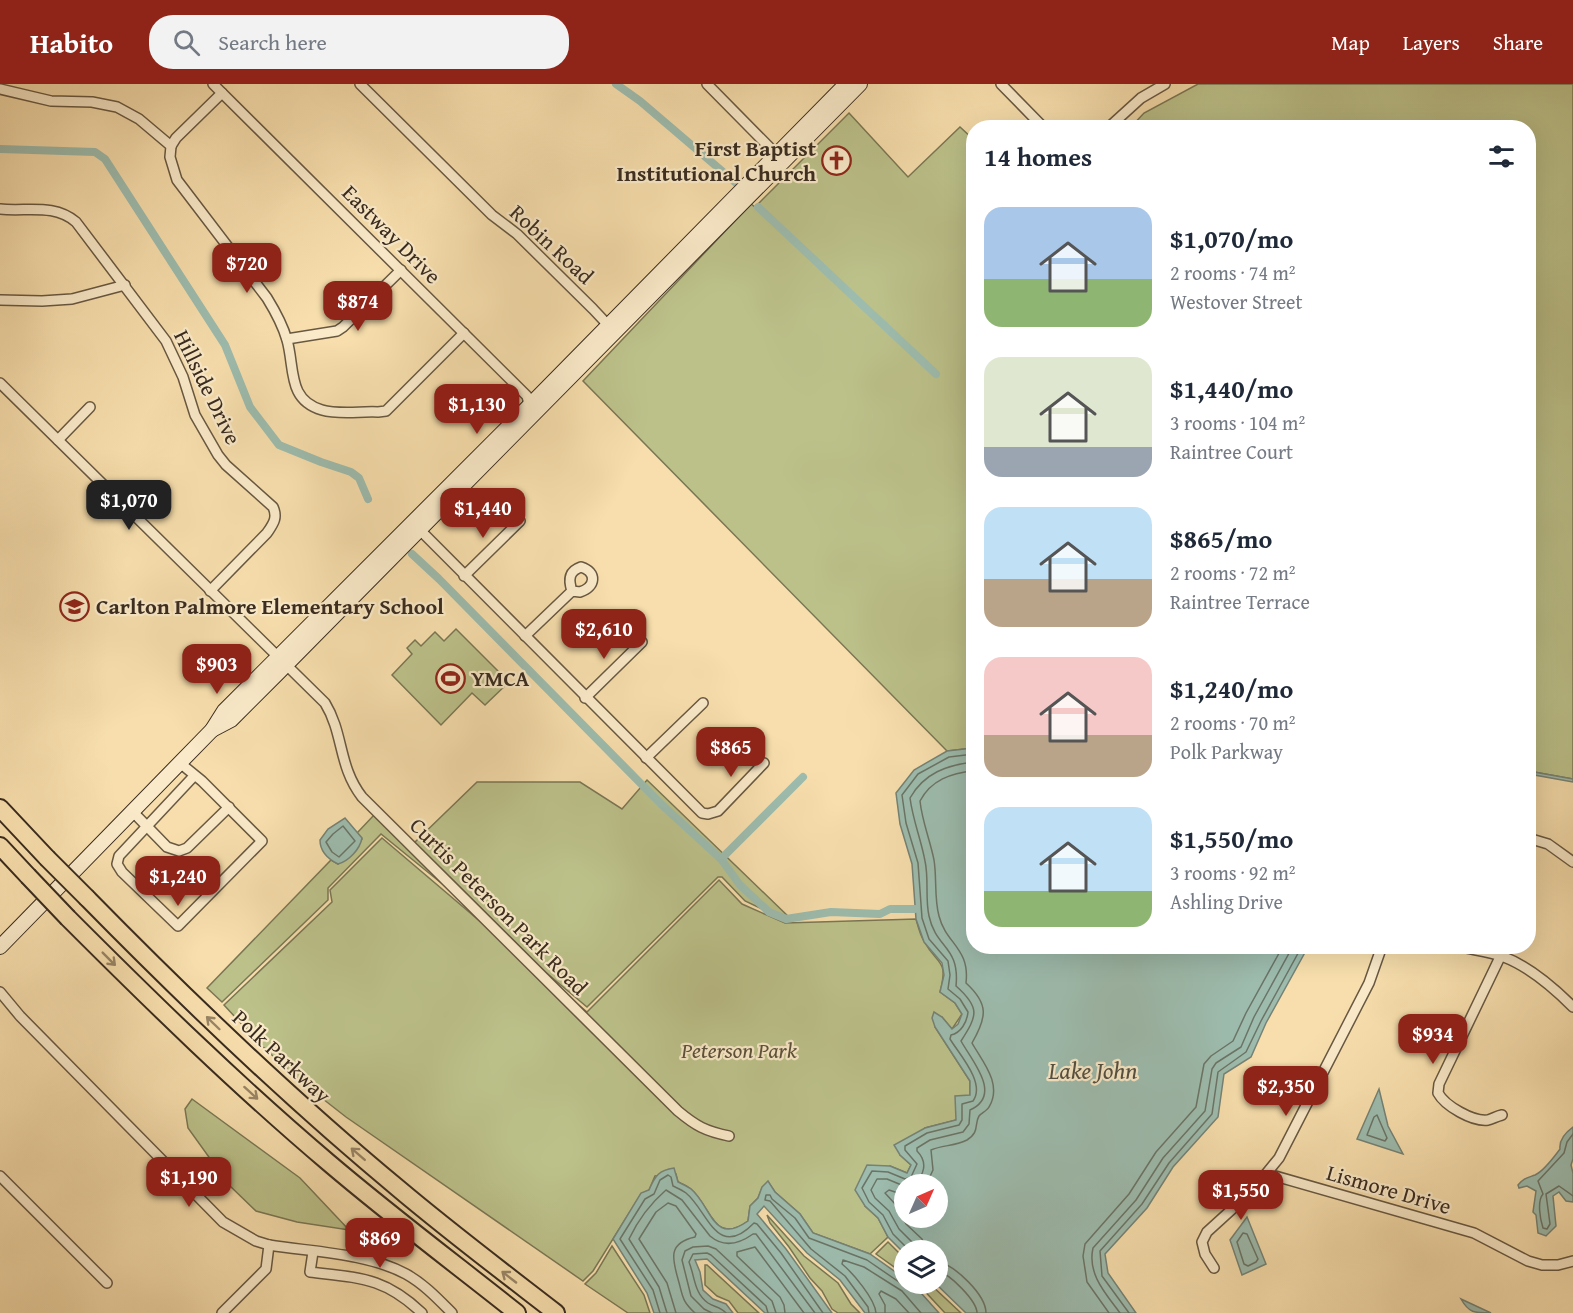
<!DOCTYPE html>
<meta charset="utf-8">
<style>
body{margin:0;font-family:"Gentium Book Plus",serif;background:#f2f2f3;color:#1f2937;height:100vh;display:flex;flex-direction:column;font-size:22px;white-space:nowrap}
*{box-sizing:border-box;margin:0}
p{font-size:20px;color:#747a83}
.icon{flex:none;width:33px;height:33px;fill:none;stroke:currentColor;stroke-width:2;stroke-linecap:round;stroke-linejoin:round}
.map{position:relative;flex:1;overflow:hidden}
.details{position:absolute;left:966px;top:36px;width:570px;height:834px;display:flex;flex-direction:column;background:#fff;border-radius:24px;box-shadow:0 6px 24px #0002}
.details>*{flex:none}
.needle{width:39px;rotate:45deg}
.buttons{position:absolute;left:894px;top:1090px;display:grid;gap:12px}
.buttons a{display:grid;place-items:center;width:54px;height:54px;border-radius:50%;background:#fff;box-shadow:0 6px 24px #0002;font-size:30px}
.price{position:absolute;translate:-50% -51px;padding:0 14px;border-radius:12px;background:#8f2418;color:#fff;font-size:20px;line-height:39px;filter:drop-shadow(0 2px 3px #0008)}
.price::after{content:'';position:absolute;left:50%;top:36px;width:18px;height:14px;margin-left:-9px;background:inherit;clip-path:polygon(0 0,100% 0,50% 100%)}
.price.current{background:#222;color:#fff}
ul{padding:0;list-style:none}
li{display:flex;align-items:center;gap:18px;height:150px;padding:0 18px}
li span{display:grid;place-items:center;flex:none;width:168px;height:120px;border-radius:18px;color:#555}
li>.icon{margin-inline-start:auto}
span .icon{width:72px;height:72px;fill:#fffc;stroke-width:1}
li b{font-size:26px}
h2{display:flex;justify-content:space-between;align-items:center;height:72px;padding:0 18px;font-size:26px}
header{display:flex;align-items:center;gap:36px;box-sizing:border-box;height:84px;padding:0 30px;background:#8f2418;color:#fff}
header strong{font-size:28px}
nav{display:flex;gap:33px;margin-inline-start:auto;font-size:21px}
.search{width:420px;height:54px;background:#f2f2f3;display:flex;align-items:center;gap:15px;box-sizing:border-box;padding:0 21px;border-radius:24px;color:#747a83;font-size:22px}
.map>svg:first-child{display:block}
</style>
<header>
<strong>Habito</strong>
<div class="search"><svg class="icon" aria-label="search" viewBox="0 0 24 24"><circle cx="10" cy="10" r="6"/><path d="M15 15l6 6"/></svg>Search here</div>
<nav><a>Map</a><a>Layers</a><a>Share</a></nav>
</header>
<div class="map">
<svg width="1573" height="1229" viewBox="0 0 1573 1229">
<rect width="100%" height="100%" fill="#f7deac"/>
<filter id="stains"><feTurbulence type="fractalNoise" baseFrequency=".00333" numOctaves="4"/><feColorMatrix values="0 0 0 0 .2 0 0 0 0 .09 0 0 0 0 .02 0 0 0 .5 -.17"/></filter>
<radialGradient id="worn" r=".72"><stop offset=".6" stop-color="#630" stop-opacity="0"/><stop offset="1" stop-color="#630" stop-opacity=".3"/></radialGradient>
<!-- green -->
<g fill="#bcc18a" stroke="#7a7654" stroke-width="1.5">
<path d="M1198,0H1573V695L1529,687L1528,44H1130L1144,29Z"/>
<path d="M849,29L908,93L960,43L973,55V664L947,667L583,297L751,120L755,123Z"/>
<path d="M456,545L509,598L485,621L472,609L441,641L392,591L412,570L407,564L415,556L421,562L435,548L444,557Z"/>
<path d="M647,696L792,836H786L745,817L722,793H718L587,923L537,881L414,759L477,698H580L622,725Z"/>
<path d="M374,731L451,807L381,750L328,804V816L222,918L207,904L331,776L338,780L362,755L357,749Z"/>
<path d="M382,754L587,928L719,796L742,820L785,839L916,835C918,842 920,851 924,857C937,882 949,874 940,908L955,919L962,930L952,945L942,933L935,943L970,997V1012L956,1036L925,1044L900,1071L911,1081L907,1089L890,1082L865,1122L878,1134L888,1153L870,1170L813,1149L800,1130L775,1108L768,1098L762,1104L758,1114L750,1122L748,1137C713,1162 712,1123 691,1105C687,1102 682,1100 678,1098L676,1090L655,1092L649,1106L641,1110L593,1187L583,1197L346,1033L300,997L260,960L224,921L332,818L330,806Z"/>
<path d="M192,1015L300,1094L349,1146L297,1138L256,1127L229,1101L188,1044L185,1025Z"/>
<path d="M767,1131L804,1172L838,1199L851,1220L860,1229H838L832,1225L822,1207L810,1194L789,1163L770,1139Z"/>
<path d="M888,1158L904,1174V1190L876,1170Z"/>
<path d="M612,1162L644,1211L650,1229H628L585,1200L596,1189Z"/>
<path d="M705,1181H707L759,1229H738L729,1217L717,1212L705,1201Z"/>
<path d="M918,1200H930L961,1229H945Z"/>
</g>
<!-- water -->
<g fill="#9dbcae" stroke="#758275" stroke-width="1.5" fill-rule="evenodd">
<path d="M973,664L974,862L1308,863L1266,939L1251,973L1224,990L1218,1033L1173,1083L1147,1124L1105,1170L1108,1189L1136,1229H966L936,1200L938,1167H904V1169L888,1153L878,1134L865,1122L855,1106L867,1081L890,1082L907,1089L911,1081L900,1071L894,1061L925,1044L956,1036L955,1012L970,1011V997L935,943L932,934L934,928L942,933L952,945L958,940L962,930L955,919L940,908L944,891L942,879L924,858L916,835L912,780L900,740L896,709L914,686L947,667ZM904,1101H938V1134H904Z"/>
<path d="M1528,687L1573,695V698L1529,690Z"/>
<path d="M345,734L362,754C360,765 349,777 338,780C328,775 320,767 320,756L328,745Z"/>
<path d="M1379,1005L1388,1042L1403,1070L1357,1055Z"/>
<path d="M1573,1043V1075L1571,1081L1573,1089V1118L1566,1117L1559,1108L1553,1112L1556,1142L1546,1152L1538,1149L1536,1131L1533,1128L1536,1107L1527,1102L1519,1104L1518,1101C1524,1094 1527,1094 1535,1091C1544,1087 1554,1073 1560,1065C1559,1056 1566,1048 1573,1043Z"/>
<path d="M674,1084L678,1098C682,1100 687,1102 691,1105C712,1123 713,1162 748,1137L750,1122L758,1114L762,1103L768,1097L775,1108L800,1130L813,1149L870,1170L904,1194V1200H913L939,1229H865L840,1196L807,1169L764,1122L757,1130L786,1165L832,1229H765L707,1175L695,1176L700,1188L703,1206L713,1215L726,1220L733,1229H654L647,1209L613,1155L641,1109L649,1106C655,1092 659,1086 674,1084Z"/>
<path d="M1247,1133L1266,1180L1242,1191L1230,1156Z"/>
<path d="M1461,1215L1491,1229C1474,1229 1469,1229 1461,1215Z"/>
</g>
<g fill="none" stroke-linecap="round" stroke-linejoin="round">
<!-- shore -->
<g stroke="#6b7466" stroke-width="1.5">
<path d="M343,742L355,757L339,773L332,768L326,758L333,750Z"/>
<path d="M1377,1031L1387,1054L1385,1057L1367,1051L1374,1033Z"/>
<path d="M1573,1050L1567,1058L1564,1069L1538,1097L1543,1110C1537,1117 1540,1135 1543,1144L1547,1145L1550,1140L1546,1110L1559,1102L1573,1112"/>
<path d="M912,1101C925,1092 928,1078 917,1067V1064L930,1056L963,1048L969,1040L970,1026C1003,1011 972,977 961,957C977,932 981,924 956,902C960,862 936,865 929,832C925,814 929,795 925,777C921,755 913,737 910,714C924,689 947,681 974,678"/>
<path d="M926,1101L933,1086L931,1066C942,1061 956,1062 967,1056C980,1048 974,1040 979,1032C981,1029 987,1027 989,1023C1003,1000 982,977 972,959C987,933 989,920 966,899C970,864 946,860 939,832C934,814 937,794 934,776C930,756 922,737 920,717C931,696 951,689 974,687"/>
<path d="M904,1102L887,1095H877L871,1106L875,1114L889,1127L899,1145L914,1160L918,1167"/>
<path d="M904,1111L889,1106L885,1109L896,1121L906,1140L922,1155L927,1167"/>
<path d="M1243,1149L1247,1150L1258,1175L1256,1178L1248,1182L1244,1180L1237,1158Z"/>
<path d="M910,1167L893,1150L883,1131L869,1118L862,1104L872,1087L888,1088L905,1095L911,1093L917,1080L905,1066V1062L927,1049L959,1041L962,1036V1020L973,1017C986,999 959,970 950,955L951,951C961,949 967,938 968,928L960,915L948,905L950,891L948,877L929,855L922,834L918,779L906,739L902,711L918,690L949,673L974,670"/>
<path d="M938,1178C955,1181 986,1211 986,1229"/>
<path d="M938,1187C950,1190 977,1217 977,1229"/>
<path d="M660,1229L653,1206L620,1155L645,1115L654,1110L660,1096L668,1091L671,1093L673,1102C677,1104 682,1106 686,1109C708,1127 717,1177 754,1139L757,1140L781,1169L823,1229"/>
<path d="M667,1229L659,1203L629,1155C638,1136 651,1119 666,1106L682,1116L710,1152C724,1164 739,1160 753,1150H756L815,1229"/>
<path d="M676,1229L667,1199L639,1155L656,1128L668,1119L676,1122L696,1150L695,1153C668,1159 672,1174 678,1195C683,1212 681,1216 695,1229"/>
<path d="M712,1229L704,1225L691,1212L682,1176L685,1167L693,1163L708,1162L716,1165L772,1217L776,1229"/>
<path d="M726,1229C721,1223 714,1223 708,1219C694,1209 695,1193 689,1178L693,1170L707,1169L711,1171L766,1222L768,1229"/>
<path d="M785,1229L784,1221L780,1213L737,1172V1168L755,1163L804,1229"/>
<path d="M869,1229L868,1223L845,1192L811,1165L770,1117L765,1116L766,1111H770L772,1115L795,1134L809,1154L867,1176L899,1198L904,1199"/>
<path d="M876,1229C875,1215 853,1189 842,1180L843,1176L864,1183L902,1207L921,1229"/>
<path d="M885,1229V1221L879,1210L881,1207L896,1215L909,1229"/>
<path d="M1109,1229L1087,1198L1083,1172L1085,1160L1129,1110L1156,1068L1196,1023L1204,980L1211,972L1233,957L1246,929L1283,862"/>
<path d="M1120,1229C1106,1210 1087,1190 1093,1164L1136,1116L1163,1074L1205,1027L1212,985L1216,979L1241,963L1254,933L1293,862"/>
<path d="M1129,1229L1102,1192L1100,1167L1142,1120L1169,1079L1212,1030L1218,988L1246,968L1261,937L1302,862"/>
</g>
<!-- canal -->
<g stroke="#9dbcae" stroke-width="8">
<path d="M616,0L640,17L736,99"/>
<path d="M0,65L95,68L105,75L225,261L250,323L279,361L321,378L351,388L359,394L368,415"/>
<path d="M758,123L936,290"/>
<path d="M412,470L439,495L661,720L721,775L740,801L769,828L786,835L831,828L880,830L890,825H915"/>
<path d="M721,775L803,693"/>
</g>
<defs>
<g id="street">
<path d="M213,0L527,312L530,325"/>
<path d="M360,0L492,131L517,150L593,225L608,241L610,247"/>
<path d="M707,0L779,73"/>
<path d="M1001,0L1044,44"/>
<path d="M0,5L51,17L92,18L117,23L139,35L171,62L170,73L177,96L267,214C275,227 283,242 287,256C295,284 287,316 322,326C339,331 361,327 378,328L386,327L464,249"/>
<path d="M1108,44L1141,14L1165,0"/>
<path d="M171,62L176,54L222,9"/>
<path d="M0,125C26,128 54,119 76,138L166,257L183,293L195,331L218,371L226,381L273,423C278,434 273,440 267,449L210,507"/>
<path d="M0,216L42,217L72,215L125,201"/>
<path d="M287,255L337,247L343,243L401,186"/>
<path d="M0,299L325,619C344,650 338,682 362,713L678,1027C696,1042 705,1047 729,1052"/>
<path d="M58,356L90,323"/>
<path d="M416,442L702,729L708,730L718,727L764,679"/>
<path d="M464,492L520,437"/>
<path d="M525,552L572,507L580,508C596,503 597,488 581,483C569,487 568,495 572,507"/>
<path d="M585,614L642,558"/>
<path d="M646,674L703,619"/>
<path d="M180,679L202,697L262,757L178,842L122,788L117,780L119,772L194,692"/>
<path d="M133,728L167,763L179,767L187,764L229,723"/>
<path d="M1528,754L1548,760L1573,778"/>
<path d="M1457,862C1472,866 1489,867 1504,873C1530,883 1553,903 1573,923"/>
<path d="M1501,871L1439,1000L1438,1009C1445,1022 1473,1038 1488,1036C1492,1035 1497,1032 1502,1031"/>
<path d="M0,908L20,932L223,1138L256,1157L269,1161C312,1168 367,1169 406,1190C424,1200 438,1215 452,1229"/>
<path d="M1268,1090L1474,1149L1528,1177L1542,1181H1558L1573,1177"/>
<path d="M0,1092L107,1199"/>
<path d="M313,1168L310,1188C360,1194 384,1193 422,1229"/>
<path d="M1214,1184L1205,1170L1202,1158L1207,1148L1252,1107L1279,1074L1369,899L1382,862"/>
<path d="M222,1229L266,1185L269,1161"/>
</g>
<g id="secondary">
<path d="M212,646L231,636L279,588L860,0"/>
<path d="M0,863L212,646L224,627L530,321L846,0"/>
</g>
<g id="highway">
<path d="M0,724L47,774"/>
<path d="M0,762L28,792"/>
<path d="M87,814C187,916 289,1014 399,1105C450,1148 503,1188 556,1229"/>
<path d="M68,834C152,918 238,1002 329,1079C390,1131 454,1179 517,1229"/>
</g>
</defs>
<!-- street casing -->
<use href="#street" stroke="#685842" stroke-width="12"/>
<!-- secondary casing -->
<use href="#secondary" stroke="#392b1f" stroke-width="16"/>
<!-- highway casing -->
<use href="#highway" stroke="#392b1f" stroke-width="20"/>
<!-- street -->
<use href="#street" stroke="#faeac9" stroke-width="9"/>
<!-- secondary -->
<use href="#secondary" stroke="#faeac9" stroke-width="14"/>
<!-- highway -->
<use href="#highway" stroke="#f7deac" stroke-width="16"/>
<defs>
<g id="highway-bridge">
<path d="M47,774L87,814"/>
<path d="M28,792L68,834"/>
</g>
</defs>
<!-- highway-bridge casing -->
<use href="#highway-bridge" stroke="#392b1f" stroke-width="20" stroke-linecap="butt"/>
<!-- highway-bridge -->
<use href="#highway-bridge" stroke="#f7deac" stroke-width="16"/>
</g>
<!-- one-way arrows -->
<defs><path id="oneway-shaft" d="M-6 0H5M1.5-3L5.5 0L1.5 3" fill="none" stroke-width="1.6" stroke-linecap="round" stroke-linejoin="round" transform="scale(1.5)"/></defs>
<g stroke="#988466">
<use href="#oneway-shaft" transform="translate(109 875) rotate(45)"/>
<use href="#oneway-shaft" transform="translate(213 939) rotate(-136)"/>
<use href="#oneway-shaft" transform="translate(251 1009) rotate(42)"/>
<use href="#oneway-shaft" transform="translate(358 1070) rotate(-139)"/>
<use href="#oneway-shaft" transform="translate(509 1193) rotate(-142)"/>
</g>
<!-- icons -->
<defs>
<symbol id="church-ring" viewBox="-11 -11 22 22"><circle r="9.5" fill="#faeac9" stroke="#8f2418" stroke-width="1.5"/><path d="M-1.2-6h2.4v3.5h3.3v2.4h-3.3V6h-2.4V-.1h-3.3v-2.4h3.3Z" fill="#8f2418"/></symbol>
<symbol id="school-ring" viewBox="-11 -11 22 22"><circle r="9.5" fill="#faeac9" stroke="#8f2418" stroke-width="1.5"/><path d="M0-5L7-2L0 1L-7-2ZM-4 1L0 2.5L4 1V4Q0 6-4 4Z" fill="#8f2418"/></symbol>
<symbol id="stadium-ring" viewBox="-11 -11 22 22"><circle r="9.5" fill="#faeac9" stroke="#8f2418" stroke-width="1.5"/><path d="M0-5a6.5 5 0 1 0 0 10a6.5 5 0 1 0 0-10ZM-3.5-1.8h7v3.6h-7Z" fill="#8f2418"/></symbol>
</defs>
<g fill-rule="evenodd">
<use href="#church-ring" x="820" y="60" width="33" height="33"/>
<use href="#school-ring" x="58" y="506" width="33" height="33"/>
<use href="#stadium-ring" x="434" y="578" width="33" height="33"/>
</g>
<g text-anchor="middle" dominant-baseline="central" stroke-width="4.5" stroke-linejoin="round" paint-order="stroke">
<!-- poi labels -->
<g font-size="22" font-weight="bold" fill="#392b1f" stroke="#faeac9" text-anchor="start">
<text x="816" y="64" text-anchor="end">First Baptist<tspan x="816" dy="25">Institutional Church</tspan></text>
<text x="96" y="522">Carlton Palmore Elementary School</text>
<text x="471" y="594">YMCA</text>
</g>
<!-- street labels -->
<g font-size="22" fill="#392b1f" stroke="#faeac9">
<text transform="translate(392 150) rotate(45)">Eastway Drive</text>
<text transform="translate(552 160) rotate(43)">Robin Road</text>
<text transform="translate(208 303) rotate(64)">Hillside Drive</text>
<text transform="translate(499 822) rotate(45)">Curtis Peterson Park Road</text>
<text transform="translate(282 972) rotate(43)">Polk Parkway</text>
<text transform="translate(1389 1105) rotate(16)">Lismore Drive</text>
</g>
<!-- park labels -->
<g font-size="22" font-style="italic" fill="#5a503a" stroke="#faeac9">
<text x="739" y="966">Peterson Park</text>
</g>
<!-- water labels -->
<g font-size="24" font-style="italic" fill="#524f43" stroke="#faeac9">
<text x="1093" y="986">Lake John</text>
</g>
</g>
<rect width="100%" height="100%" filter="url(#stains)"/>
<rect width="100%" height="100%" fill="url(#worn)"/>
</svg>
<div class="buttons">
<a><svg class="needle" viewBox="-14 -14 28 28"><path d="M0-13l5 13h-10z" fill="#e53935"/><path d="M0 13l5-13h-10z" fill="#747a83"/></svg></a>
<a><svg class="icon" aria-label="layers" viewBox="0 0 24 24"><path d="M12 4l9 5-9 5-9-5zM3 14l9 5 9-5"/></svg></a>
</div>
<b class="price" style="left:247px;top:210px">$720</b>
<b class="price" style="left:358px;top:248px">$874</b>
<b class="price" style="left:477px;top:351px">$1,130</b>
<b class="price current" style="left:129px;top:447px">$1,070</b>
<b class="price" style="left:483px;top:455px">$1,440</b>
<b class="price" style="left:604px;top:576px">$2,610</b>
<b class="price" style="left:217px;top:611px">$903</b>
<b class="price" style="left:731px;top:694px">$865</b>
<b class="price" style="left:178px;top:823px">$1,240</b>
<b class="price" style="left:1433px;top:981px">$934</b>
<b class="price" style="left:1286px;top:1033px">$2,350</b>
<b class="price" style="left:189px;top:1124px">$1,190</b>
<b class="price" style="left:1241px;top:1137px">$1,550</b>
<b class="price" style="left:380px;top:1185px">$869</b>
<section class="details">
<h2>14 homes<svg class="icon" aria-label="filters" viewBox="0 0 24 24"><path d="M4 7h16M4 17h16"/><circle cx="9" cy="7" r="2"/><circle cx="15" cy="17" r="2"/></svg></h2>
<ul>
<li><span style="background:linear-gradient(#a9c7e8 60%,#8fb573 0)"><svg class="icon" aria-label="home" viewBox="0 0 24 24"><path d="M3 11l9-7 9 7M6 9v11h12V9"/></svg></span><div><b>$1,070/mo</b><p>2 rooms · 74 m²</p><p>Westover Street</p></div></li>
<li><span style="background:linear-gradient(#dfe7d0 75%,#9aa5b1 0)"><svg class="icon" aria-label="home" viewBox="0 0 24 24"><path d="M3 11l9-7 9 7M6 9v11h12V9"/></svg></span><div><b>$1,440/mo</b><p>3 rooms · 104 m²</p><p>Raintree Court</p></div></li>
<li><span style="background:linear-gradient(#bfe0f5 60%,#b9a48a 0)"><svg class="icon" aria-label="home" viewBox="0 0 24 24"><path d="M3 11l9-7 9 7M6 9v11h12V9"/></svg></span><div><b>$865/mo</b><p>2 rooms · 72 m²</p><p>Raintree Terrace</p></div></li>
<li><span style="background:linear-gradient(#f6c9c9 65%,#b9a48a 0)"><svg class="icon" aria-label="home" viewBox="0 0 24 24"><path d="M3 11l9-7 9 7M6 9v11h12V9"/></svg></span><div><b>$1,240/mo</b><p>2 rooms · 70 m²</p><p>Polk Parkway</p></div></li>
<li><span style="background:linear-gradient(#bfe0f5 70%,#8fb573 0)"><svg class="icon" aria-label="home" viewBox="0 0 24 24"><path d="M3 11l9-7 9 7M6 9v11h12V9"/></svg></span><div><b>$1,550/mo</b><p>3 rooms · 92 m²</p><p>Ashling Drive</p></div></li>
</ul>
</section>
</div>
